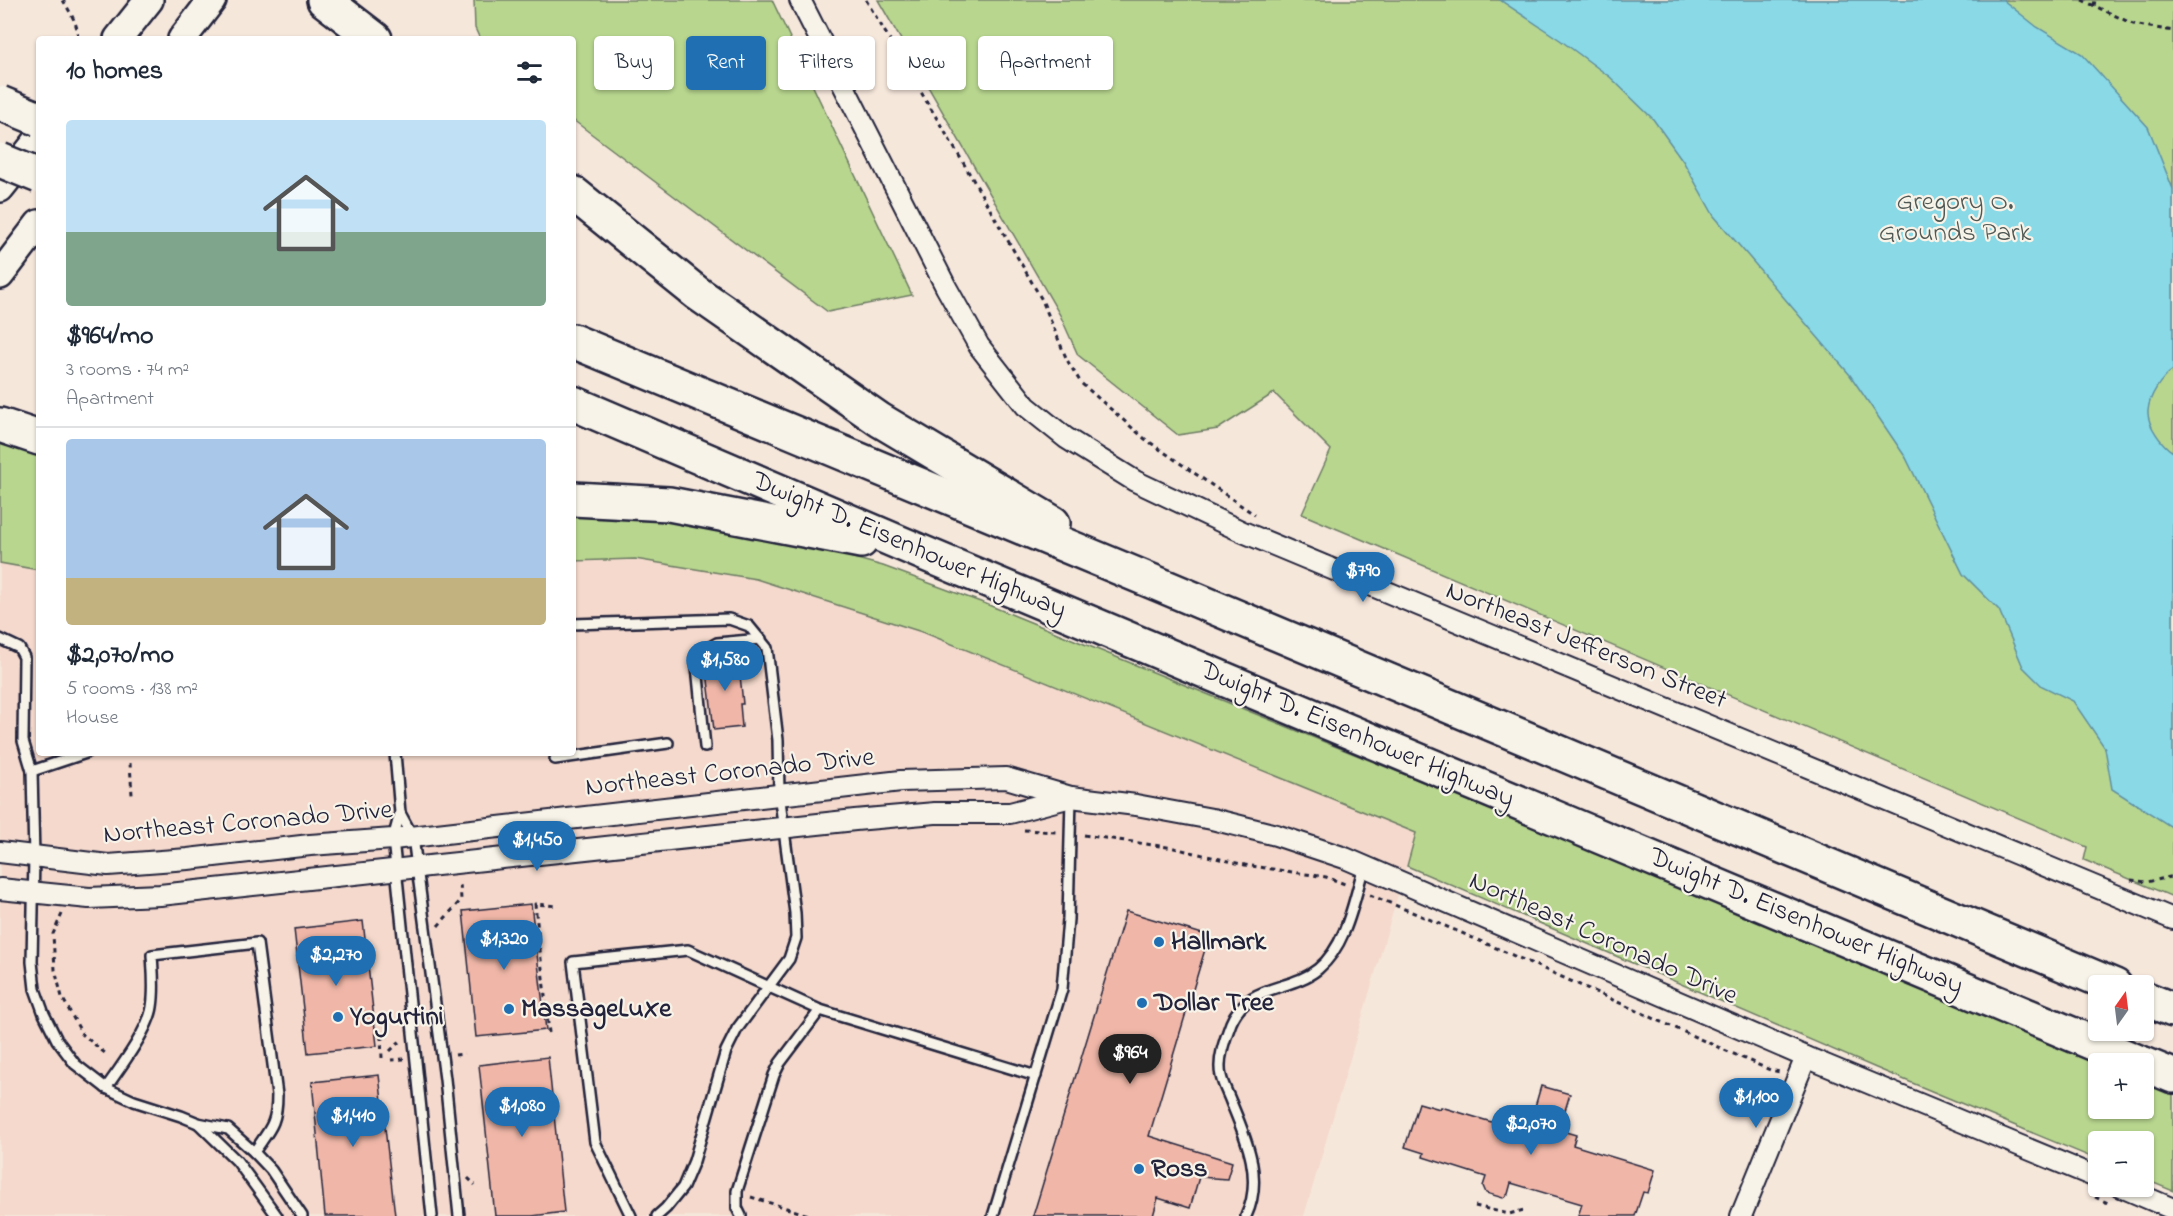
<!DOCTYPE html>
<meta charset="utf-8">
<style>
body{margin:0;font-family:"Indie Flower",sans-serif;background:#f6f6f7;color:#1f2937;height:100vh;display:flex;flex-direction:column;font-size:22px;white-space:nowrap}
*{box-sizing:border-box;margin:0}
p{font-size:20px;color:#747a83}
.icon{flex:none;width:33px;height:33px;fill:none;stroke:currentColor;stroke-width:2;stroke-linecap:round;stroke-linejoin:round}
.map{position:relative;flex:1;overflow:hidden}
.side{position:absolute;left:36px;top:36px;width:540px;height:720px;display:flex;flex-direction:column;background:#fff;border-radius:6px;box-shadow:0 2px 4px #0004}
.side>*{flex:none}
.hud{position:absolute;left:594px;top:36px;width:570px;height:54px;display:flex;gap:12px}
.needle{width:39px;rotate:14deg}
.controls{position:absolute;left:2088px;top:975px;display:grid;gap:12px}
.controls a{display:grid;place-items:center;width:66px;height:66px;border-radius:6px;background:#fff;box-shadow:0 2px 4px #0004;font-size:30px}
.price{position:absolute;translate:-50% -51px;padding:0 14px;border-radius:21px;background:#1f6fb2;color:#fff;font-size:20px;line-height:39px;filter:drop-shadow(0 2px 3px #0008)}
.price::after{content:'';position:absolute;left:50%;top:36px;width:18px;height:14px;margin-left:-9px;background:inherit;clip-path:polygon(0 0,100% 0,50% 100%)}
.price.active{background:#222;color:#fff}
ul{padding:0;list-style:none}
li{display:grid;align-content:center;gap:12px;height:318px;padding:0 30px}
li+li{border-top:2px solid #e0e1e3}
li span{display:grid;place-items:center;height:186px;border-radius:6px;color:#555}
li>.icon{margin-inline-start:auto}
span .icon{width:108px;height:108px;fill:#fffc;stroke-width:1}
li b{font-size:26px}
h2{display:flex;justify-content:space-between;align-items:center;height:72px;padding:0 30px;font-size:26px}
.tag{padding:0 21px;border-radius:6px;background:#fff;box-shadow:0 2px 4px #0004;font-size:21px;line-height:54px}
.tag.active{background:#1f6fb2;color:#fff}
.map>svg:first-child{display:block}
</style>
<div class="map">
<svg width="2173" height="1216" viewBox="0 0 2173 1216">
<rect width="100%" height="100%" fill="#f6e7db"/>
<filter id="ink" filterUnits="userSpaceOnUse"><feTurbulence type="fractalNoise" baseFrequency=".0167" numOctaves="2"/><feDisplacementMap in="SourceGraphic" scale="12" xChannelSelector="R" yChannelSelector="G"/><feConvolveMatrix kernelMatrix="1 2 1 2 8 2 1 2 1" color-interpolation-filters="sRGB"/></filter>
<g filter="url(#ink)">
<!-- built -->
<path fill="#f4d9cc" d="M635,559L756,579L925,633L1416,833L1304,1216H0V563L39,570V753H573V561Z"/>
<!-- green -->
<g fill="#b8d68e" stroke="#6d7c64" stroke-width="1.5">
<path d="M474,0H772L912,295L828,312L573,120V39H480L475,28Z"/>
<path d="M878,0H2173V897L2084,860L2087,847L1302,514L1331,450L1274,393L1218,429L1178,435L1078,355L1060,315Z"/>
<path d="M0,439L39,454V570L0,563Z"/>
<path d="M573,510L681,520L765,534L883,566L986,604L1548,833L2102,1063L2098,1064V1108H2144V1081L2173,1093V1191L2144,1179V1142H2098V1160L1876,1068L1407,866L1416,833L925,633L756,579L635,559L573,561Z"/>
</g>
<!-- water -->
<path fill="#8ad9e6" stroke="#6090a2" stroke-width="1.5" d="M1500,0H2003L2037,27L2082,54L2148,127L2173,189V370C2161,378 2149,396 2148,411C2147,425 2162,445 2173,452V828L2112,789L2105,748L2073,701L2042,686L2023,667L1999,610L1963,574L1906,458L1850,375L1714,216L1683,161L1653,119L1610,77L1560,40Z"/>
<!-- building -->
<g fill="#f0b7a8" stroke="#22223b" stroke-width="1.5">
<path d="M732,654L733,665H739L743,704H740L742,727L714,730L706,663L708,657Z"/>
<path d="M531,904L546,1030L476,1037L463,911Z"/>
<path d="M1126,911L1209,936L1149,1136L1232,1162L1227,1179L1199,1177L1190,1208L1158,1198L1153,1216H1033Z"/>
<path d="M363,921L377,1046L308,1053L294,929Z"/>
<path d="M548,1057L564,1212L532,1216H495L479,1065Z"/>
<path d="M379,1075L395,1216H325L312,1082Z"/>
<path d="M1541,1086L1570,1094L1559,1130L1576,1135L1573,1145L1655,1170L1648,1193L1643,1192L1635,1216H1578L1582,1204L1511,1183L1508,1194L1503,1198L1486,1193L1483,1186L1486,1177L1423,1157L1424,1153L1405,1147L1419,1103L1440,1109L1441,1107L1505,1126L1509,1111L1532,1117Z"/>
</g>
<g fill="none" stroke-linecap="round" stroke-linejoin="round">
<defs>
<g id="lane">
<path d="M573,624L729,619L749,626L767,648L778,740L779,793L795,913L796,938L789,959L737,1029L726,1051L694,1161L683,1187L666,1208L657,1216"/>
<path d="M0,639L19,648L24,657L23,741L32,771L34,857L32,962L35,989L44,1014L57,1040L75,1064L106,1088L134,1101L181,1116L198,1123L228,1129L254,1152L271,1170L302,1216"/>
<path d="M705,747L697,666L703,651L717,643L761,639"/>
<path d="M395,753L400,813L393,839L432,1216"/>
<path d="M555,759L668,743"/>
<path d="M32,771L86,753"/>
<path d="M400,813L413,837L445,1079L459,1216"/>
<path d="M106,1088C120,1068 149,1029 152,1007C155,989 153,972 152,955L257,943L277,1095C277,1124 270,1129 254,1152"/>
<path d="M198,1123L237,1161L277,1216"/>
<path d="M631,1216L595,1142L573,962L688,950L820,1010L1036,1076"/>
<path d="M741,1216L737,1208V1191L774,1075L780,1063L820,1010"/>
<path d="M993,1216L1062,989L1068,919L1071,797"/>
<path d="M1246,1216C1264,1178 1246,1138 1231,1102C1228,1094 1223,1085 1221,1076C1217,1060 1225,1039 1231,1023C1248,983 1290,992 1318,969C1347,945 1354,900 1364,866"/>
</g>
<g id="street">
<path d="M800,0L946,287L979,346L1026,406L1066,438L1135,481L1243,532L2173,919"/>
<path d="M0,852L108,865L188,859L310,845L393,839L901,781L1006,778L1071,797L1136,805L1212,819L1276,835L1345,858L1806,1057L2098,1178"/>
<path d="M0,889L89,898L160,895L855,820L935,813H1010L1071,797"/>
<path d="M2119,1186L2173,1209"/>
<path d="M1741,1216L1806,1057"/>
</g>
<g id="secondary">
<path d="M118,39L149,0"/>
<path d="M182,39L212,0"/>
<path d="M0,188L39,139"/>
<path d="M0,275L39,224"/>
</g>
<g id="highway">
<path d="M324,0L375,39"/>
<path d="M573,193L697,293L880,420L1053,523"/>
<path d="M573,341L1156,583L2115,986"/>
<path d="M573,403L928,555L2143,1064"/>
<path d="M0,425L39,438"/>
<path d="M573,499L669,504L861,541"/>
<path d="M2144,998L2173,1010"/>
<path d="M2144,1064L2173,1076"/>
</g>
</defs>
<!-- lane casing -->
<use href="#lane" stroke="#22223b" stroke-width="14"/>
<!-- street casing -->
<use href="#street" stroke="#22223b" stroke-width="24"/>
<!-- secondary casing -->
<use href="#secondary" stroke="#22223b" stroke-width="32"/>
<!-- highway casing -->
<use href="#highway" stroke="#22223b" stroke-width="38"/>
<!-- path -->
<g stroke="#22223b" stroke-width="3" stroke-dasharray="4.5 4.5" stroke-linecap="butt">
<path d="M63,0C69,11 80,26 77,39"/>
<path d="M866,0L964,164L1042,300L1067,360L1081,383L1145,439L1255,515"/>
<path d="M2082,0L2133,24L2173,31"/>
<path d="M2094,6L2095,0"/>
<path d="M130,763L132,795"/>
<path d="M1024,830L1056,832"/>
<path d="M1084,835L1174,848L1245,865L1326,877L1345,884"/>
<path d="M2131,880L2147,882L2170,877L2173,878"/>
<path d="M1370,895C1505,949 1637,1012 1770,1070L1780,1072"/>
<path d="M62,914L53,934L55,970L62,997L82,1034L106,1054"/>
<path d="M438,926L461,900L460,881"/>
<path d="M549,1033L535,904L558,906"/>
<path d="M390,1051L401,1040"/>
<path d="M455,1055L464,1054"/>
<path d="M382,1058L381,1038L388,1037"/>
<path d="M391,1060L404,1059"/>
<path d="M468,1178L475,1185"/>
<path d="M751,1197L812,1216"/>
<path d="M2095,1197L2108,1203"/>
<path d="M1475,1206L1509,1214L1524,1210"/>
</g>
<!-- lane -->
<use href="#lane" stroke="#f7f3e8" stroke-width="9"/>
<!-- street -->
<use href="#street" stroke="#f7f3e8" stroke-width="20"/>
<!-- secondary -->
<use href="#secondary" stroke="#f7f3e8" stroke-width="27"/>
<!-- highway -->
<use href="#highway" stroke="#f7f3e8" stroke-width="33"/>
<defs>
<g id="highway-bridge">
<path d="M0,103L39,119"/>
<path d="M0,160L39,176"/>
</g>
</defs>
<!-- highway-bridge casing -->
<use href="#highway-bridge" stroke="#22223b" stroke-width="38" stroke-linecap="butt"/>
<!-- highway-bridge -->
<use href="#highway-bridge" stroke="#f7f3e8" stroke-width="33"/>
</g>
</g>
<!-- markers -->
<g fill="#1f6fb2" stroke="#f7f3e8" stroke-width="2">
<circle cx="1159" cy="942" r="6"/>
<circle cx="1142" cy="1003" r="6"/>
<circle cx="509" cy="1009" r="6"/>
<circle cx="338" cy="1017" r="6"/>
<circle cx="1139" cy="1169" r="6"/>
</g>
<g text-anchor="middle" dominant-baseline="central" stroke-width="4.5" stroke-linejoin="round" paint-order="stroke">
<!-- park labels -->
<g font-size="27" fill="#4f5854" stroke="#f7f3e8">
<text x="1955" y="202">Gregory O.<tspan x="1955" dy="31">Grounds Park</tspan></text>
</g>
<!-- street labels -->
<g font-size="27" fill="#22223b" stroke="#f7f3e8">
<text transform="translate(909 546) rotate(23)">Dwight D. Eisenhower Highway</text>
<text transform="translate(1586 646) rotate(22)">Northeast Jefferson Street</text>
<text transform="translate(1357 735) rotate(23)">Dwight D. Eisenhower Highway</text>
<text transform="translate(730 773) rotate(-6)">Northeast Coronado Drive</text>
<text transform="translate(248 823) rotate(-5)">Northeast Coronado Drive</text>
<text transform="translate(1806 922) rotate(23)">Dwight D. Eisenhower Highway</text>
<text transform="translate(1603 939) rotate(24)">Northeast Coronado Drive</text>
</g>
<!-- poi labels -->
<g font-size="27" font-weight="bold" fill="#22223b" stroke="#f7f3e8" text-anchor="start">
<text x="1171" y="942">Hallmark</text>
<text x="1154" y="1003">Dollar Tree</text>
<text x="521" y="1009">MassageLuXe</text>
<text x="350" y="1017">Yogurtini</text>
<text x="1151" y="1169">Ross</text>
</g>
</g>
</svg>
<div class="controls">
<a><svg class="needle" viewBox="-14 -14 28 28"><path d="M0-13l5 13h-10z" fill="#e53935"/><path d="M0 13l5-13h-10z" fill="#747a83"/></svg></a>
<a>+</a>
<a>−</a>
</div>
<b class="price" style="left:1363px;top:603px">$790</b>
<b class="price" style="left:725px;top:692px">$1,580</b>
<b class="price" style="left:537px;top:872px">$1,450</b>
<b class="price" style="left:504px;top:971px">$1,320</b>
<b class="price" style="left:336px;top:987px">$2,270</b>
<b class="price active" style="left:1130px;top:1085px">$964</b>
<b class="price" style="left:1756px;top:1129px">$1,100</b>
<b class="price" style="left:522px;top:1138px">$1,080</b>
<b class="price" style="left:353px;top:1148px">$1,410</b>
<b class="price" style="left:1531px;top:1156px">$2,070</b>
<div class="hud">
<a class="tag">Buy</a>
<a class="tag active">Rent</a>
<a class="tag">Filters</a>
<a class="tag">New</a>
<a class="tag">Apartment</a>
</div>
<section class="side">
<h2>10 homes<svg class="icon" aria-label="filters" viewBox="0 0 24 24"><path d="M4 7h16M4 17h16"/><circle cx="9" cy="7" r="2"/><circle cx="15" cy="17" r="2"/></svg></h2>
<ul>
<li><span style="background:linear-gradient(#bfe0f5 60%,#7fa58c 0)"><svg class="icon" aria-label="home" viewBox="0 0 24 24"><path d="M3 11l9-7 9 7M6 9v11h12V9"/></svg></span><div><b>$964/mo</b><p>3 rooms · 74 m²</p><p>Apartment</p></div></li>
<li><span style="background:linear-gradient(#a9c7e8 75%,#c2b280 0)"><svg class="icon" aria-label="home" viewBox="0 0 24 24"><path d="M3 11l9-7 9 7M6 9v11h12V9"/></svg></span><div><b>$2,070/mo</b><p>5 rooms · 138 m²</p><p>House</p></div></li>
</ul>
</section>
</div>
